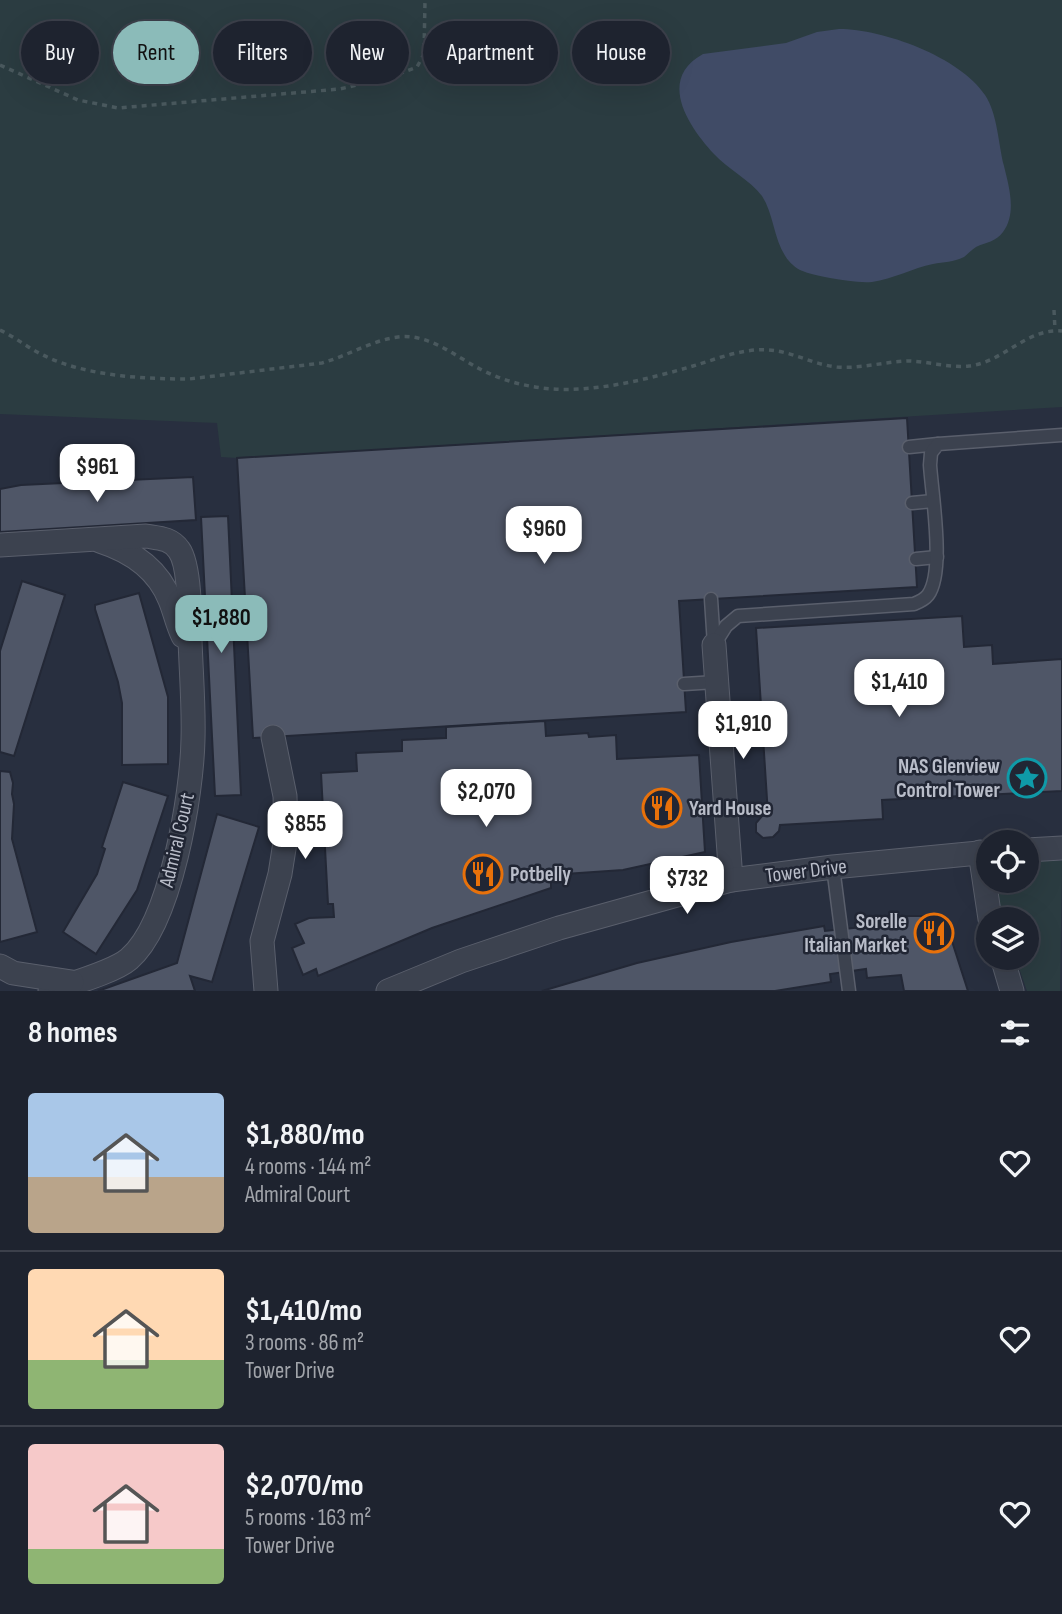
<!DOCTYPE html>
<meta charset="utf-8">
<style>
body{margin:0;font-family:"Sofia Sans Condensed",sans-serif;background:#262b37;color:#f1f3f6;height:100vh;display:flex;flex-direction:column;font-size:26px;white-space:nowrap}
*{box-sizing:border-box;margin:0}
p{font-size:23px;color:#a1a4aa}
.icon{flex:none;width:38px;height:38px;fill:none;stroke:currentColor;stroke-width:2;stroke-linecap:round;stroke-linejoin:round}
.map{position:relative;height:991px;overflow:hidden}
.sheet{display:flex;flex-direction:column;background:#1e232f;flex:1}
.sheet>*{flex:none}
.hud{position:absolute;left:21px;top:21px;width:700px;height:63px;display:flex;gap:14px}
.controls{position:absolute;left:976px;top:830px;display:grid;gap:14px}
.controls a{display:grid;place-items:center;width:63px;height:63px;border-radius:50%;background:#1e232f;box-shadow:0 7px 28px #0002,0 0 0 2px #3c404b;font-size:35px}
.price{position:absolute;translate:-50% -60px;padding:0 16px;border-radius:14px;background:#fff;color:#222;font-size:23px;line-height:46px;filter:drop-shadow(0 2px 4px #0008)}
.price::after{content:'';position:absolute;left:50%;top:42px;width:21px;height:16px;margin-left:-10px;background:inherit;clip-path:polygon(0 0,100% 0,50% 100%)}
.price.active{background:#8bbbb9;color:#111}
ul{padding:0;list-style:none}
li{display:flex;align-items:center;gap:21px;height:175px;padding:0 28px}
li+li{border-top:2px solid #3c404b}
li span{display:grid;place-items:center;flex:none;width:196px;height:140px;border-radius:7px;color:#555}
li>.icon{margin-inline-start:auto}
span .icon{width:84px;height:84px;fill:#fffc;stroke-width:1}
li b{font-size:30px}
h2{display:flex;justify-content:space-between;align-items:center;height:84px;padding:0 28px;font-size:30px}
.chip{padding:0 24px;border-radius:32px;background:#1e232f;box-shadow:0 7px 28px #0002,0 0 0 2px #3c404b;font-size:24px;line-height:63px}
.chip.active{background:#8bbbb9;color:#111}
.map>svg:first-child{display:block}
</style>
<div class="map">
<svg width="1062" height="991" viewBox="0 0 1062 991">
<rect width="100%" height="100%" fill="#282f3f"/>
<!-- green -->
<g fill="#2b3c41">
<path d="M0,0H1062V407L237,458L221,457L217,423L0,414Z"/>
<path d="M1027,859L1062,861L1060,991H1027L1015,957H1027V919H1002L994,896L993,880H1027Z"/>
</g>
<!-- water -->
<path fill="#404b66" d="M839,29C883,29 960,57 985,95C998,115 998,143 1004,166C1009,187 1017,213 1003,232C996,242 986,242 976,247C971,250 968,254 964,257C953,262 944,262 933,264C913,268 893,279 872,282C858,283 844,280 830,278C820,276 809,274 800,270C773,255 777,219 762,196C750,180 728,169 714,154C688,126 657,79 703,54L786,43L817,32Z"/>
<!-- building -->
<g fill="#4f5667" stroke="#232836" stroke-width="2">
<path d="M907,418L917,587L679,601L686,712L253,738L237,458Z"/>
<path d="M193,477L196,520L0,532V489L21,485Z"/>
<path d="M228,516L241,795L215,796L201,517Z"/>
<path d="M22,581L65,595L14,756L0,752V651Z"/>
<path d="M139,593L168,697V764L122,765V703L118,682L95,609V605Z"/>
<path d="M962,616L964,647L992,645L993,664L1062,659V791L882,800L883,819L780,825L779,831L773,837L763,838L756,832V823L762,816L768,815L756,628Z"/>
<path d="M545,721L546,736L588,733L589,737L616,735L617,759L699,755L705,852L623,870L551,875V888L432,928L318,976L316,969L303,975L292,948L304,943L295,924L309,918L334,917L333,904H328L321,773L357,771L356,753L402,751V740L446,738V727Z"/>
<circle cx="1029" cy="779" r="14"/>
<path d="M0,771L10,772L13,783L12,794L14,804L12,839L37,932L0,942Z"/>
<path d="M123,782L168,796L137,890L96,954L63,932L97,874L105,849L102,847Z"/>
<path d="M217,814L259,827L212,982L190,976L195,991H98L177,963Z"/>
<path d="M910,916H926L935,920L949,932L968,991H904L901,975L867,978L866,969L830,974L831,982L775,991H542L637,963L731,942L824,926L825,931L862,927L861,921Z"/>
</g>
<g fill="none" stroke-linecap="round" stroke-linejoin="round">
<defs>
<g id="service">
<path d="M909,447L938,444"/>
<path d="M912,503L933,501"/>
<path d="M916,559L937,557"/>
<path d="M711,599L714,645"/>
<path d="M714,645L726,626L738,616L914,604C919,602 925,599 928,595C945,572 932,495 930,465L931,453L938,444L1062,435"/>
<path d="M684,684L716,682"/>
<path d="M833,867L849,991"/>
</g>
<g id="minor">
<path d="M100,541C131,551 158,569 170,600C175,612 177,624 183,636"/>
<path d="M0,545L146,536C158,538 171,538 179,550C190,565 190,619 190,639C191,672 194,706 193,739C192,794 171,923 129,959C114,972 70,984 50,991"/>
<path d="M714,645L731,880"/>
<path d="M1027,850L1062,848"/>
<path d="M980,852L990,919"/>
<path d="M1002,957L1012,991"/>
<path d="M0,966L13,973L72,982"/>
<path d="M266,991L262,941L280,874L286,836L285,796L273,737"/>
<path d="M388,991L461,961L559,928L731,880L833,867L989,852"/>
</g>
</defs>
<!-- service casing -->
<use href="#service" stroke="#5a5f6c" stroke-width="15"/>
<!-- minor casing -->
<use href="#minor" stroke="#5a5f6c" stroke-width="25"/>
<!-- path -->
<g stroke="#4a595e" stroke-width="3.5" stroke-dasharray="5 5" stroke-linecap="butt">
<path d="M0,65L78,100L118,108L340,89L391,77L417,67L424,54L425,0"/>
<path d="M1054,310L1055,330"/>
<path d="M0,330C15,337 28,348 43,355C84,376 143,379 189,379L322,363C347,356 373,340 398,337C428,333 455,356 480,369C503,381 527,387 552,389C597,392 649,379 693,366C713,360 733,352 755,350C787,347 808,364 837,367C862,369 886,361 911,361C930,362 950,368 969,366C1004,362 1026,328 1062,331"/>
</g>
<!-- service -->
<use href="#service" stroke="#3c424f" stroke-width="12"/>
<!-- minor -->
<use href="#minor" stroke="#3c424f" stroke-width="23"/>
</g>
<!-- icons -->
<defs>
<symbol id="sight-ring" viewBox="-11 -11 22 22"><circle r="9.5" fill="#212634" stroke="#0f9aa8" stroke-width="1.5"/><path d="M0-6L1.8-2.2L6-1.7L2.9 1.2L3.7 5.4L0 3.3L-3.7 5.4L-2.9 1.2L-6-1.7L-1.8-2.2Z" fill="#0f9aa8"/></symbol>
<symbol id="restaurant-ring" viewBox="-11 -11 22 22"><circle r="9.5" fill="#212634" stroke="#e8710a" stroke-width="1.5"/><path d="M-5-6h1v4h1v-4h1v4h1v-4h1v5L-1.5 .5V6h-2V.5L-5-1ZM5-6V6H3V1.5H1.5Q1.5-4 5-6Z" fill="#e8710a"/></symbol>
</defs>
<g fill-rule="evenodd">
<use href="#sight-ring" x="1005" y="756" width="44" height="44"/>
<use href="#restaurant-ring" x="640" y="786" width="44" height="44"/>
<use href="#restaurant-ring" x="461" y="852" width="44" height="44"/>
<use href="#restaurant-ring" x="912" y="911" width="44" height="44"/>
</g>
<g text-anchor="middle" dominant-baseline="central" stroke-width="5" stroke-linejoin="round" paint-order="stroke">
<!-- poi labels -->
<g font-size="21" font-weight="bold" fill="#b9bdc9" stroke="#212634" text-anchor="end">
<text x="1000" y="766">NAS Glenview<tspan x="1000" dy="24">Control Tower</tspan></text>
<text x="689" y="808" text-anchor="start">Yard House</text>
<text x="510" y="874" text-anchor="start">Potbelly</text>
<text x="907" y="921">Sorelle<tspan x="907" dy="24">Italian Market</tspan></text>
</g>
<!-- street labels -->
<g font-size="21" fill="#b9bdc9" stroke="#212634">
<text transform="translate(177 840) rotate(-77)">Admiral Court</text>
<text transform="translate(806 871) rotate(-7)">Tower Drive</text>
</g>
</g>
</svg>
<div class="controls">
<a><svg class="icon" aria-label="locate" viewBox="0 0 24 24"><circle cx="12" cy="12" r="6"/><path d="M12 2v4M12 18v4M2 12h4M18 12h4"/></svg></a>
<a><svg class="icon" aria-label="layers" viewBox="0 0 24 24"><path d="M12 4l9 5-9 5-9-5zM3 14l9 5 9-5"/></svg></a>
</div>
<b class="price" style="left:97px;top:504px">$961</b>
<b class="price" style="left:544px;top:566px">$960</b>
<b class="price active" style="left:221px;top:655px">$1,880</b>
<b class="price" style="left:899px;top:719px">$1,410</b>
<b class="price" style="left:743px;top:761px">$1,910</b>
<b class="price" style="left:486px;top:829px">$2,070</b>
<b class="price" style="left:305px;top:861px">$855</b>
<b class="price" style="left:687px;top:916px">$732</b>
<div class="hud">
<a class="chip">Buy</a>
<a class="chip active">Rent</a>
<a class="chip">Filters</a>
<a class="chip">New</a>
<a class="chip">Apartment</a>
<a class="chip">House</a>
</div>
</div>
<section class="sheet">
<h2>8 homes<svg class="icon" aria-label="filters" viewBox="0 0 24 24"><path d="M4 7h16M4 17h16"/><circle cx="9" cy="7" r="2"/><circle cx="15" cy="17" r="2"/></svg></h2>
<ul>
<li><span style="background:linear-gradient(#a9c7e8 60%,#b9a48a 0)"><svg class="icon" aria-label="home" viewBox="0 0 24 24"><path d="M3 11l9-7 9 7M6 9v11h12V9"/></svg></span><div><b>$1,880/mo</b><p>4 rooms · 144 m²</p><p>Admiral Court</p></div><svg class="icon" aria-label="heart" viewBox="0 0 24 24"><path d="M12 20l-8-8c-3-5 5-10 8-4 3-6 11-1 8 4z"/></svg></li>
<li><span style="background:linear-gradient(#ffd9b3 65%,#8fb573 0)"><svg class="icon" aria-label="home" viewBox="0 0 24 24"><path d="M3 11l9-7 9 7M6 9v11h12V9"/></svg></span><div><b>$1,410/mo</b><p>3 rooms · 86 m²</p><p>Tower Drive</p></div><svg class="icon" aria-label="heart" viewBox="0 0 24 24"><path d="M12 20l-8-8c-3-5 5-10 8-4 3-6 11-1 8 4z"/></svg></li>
<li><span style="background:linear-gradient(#f6c9c9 75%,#8fb573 0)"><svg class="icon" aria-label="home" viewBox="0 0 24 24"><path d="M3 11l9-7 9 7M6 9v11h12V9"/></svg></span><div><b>$2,070/mo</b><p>5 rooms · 163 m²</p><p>Tower Drive</p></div><svg class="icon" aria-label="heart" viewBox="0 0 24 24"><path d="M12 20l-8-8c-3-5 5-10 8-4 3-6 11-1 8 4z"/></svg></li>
</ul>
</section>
